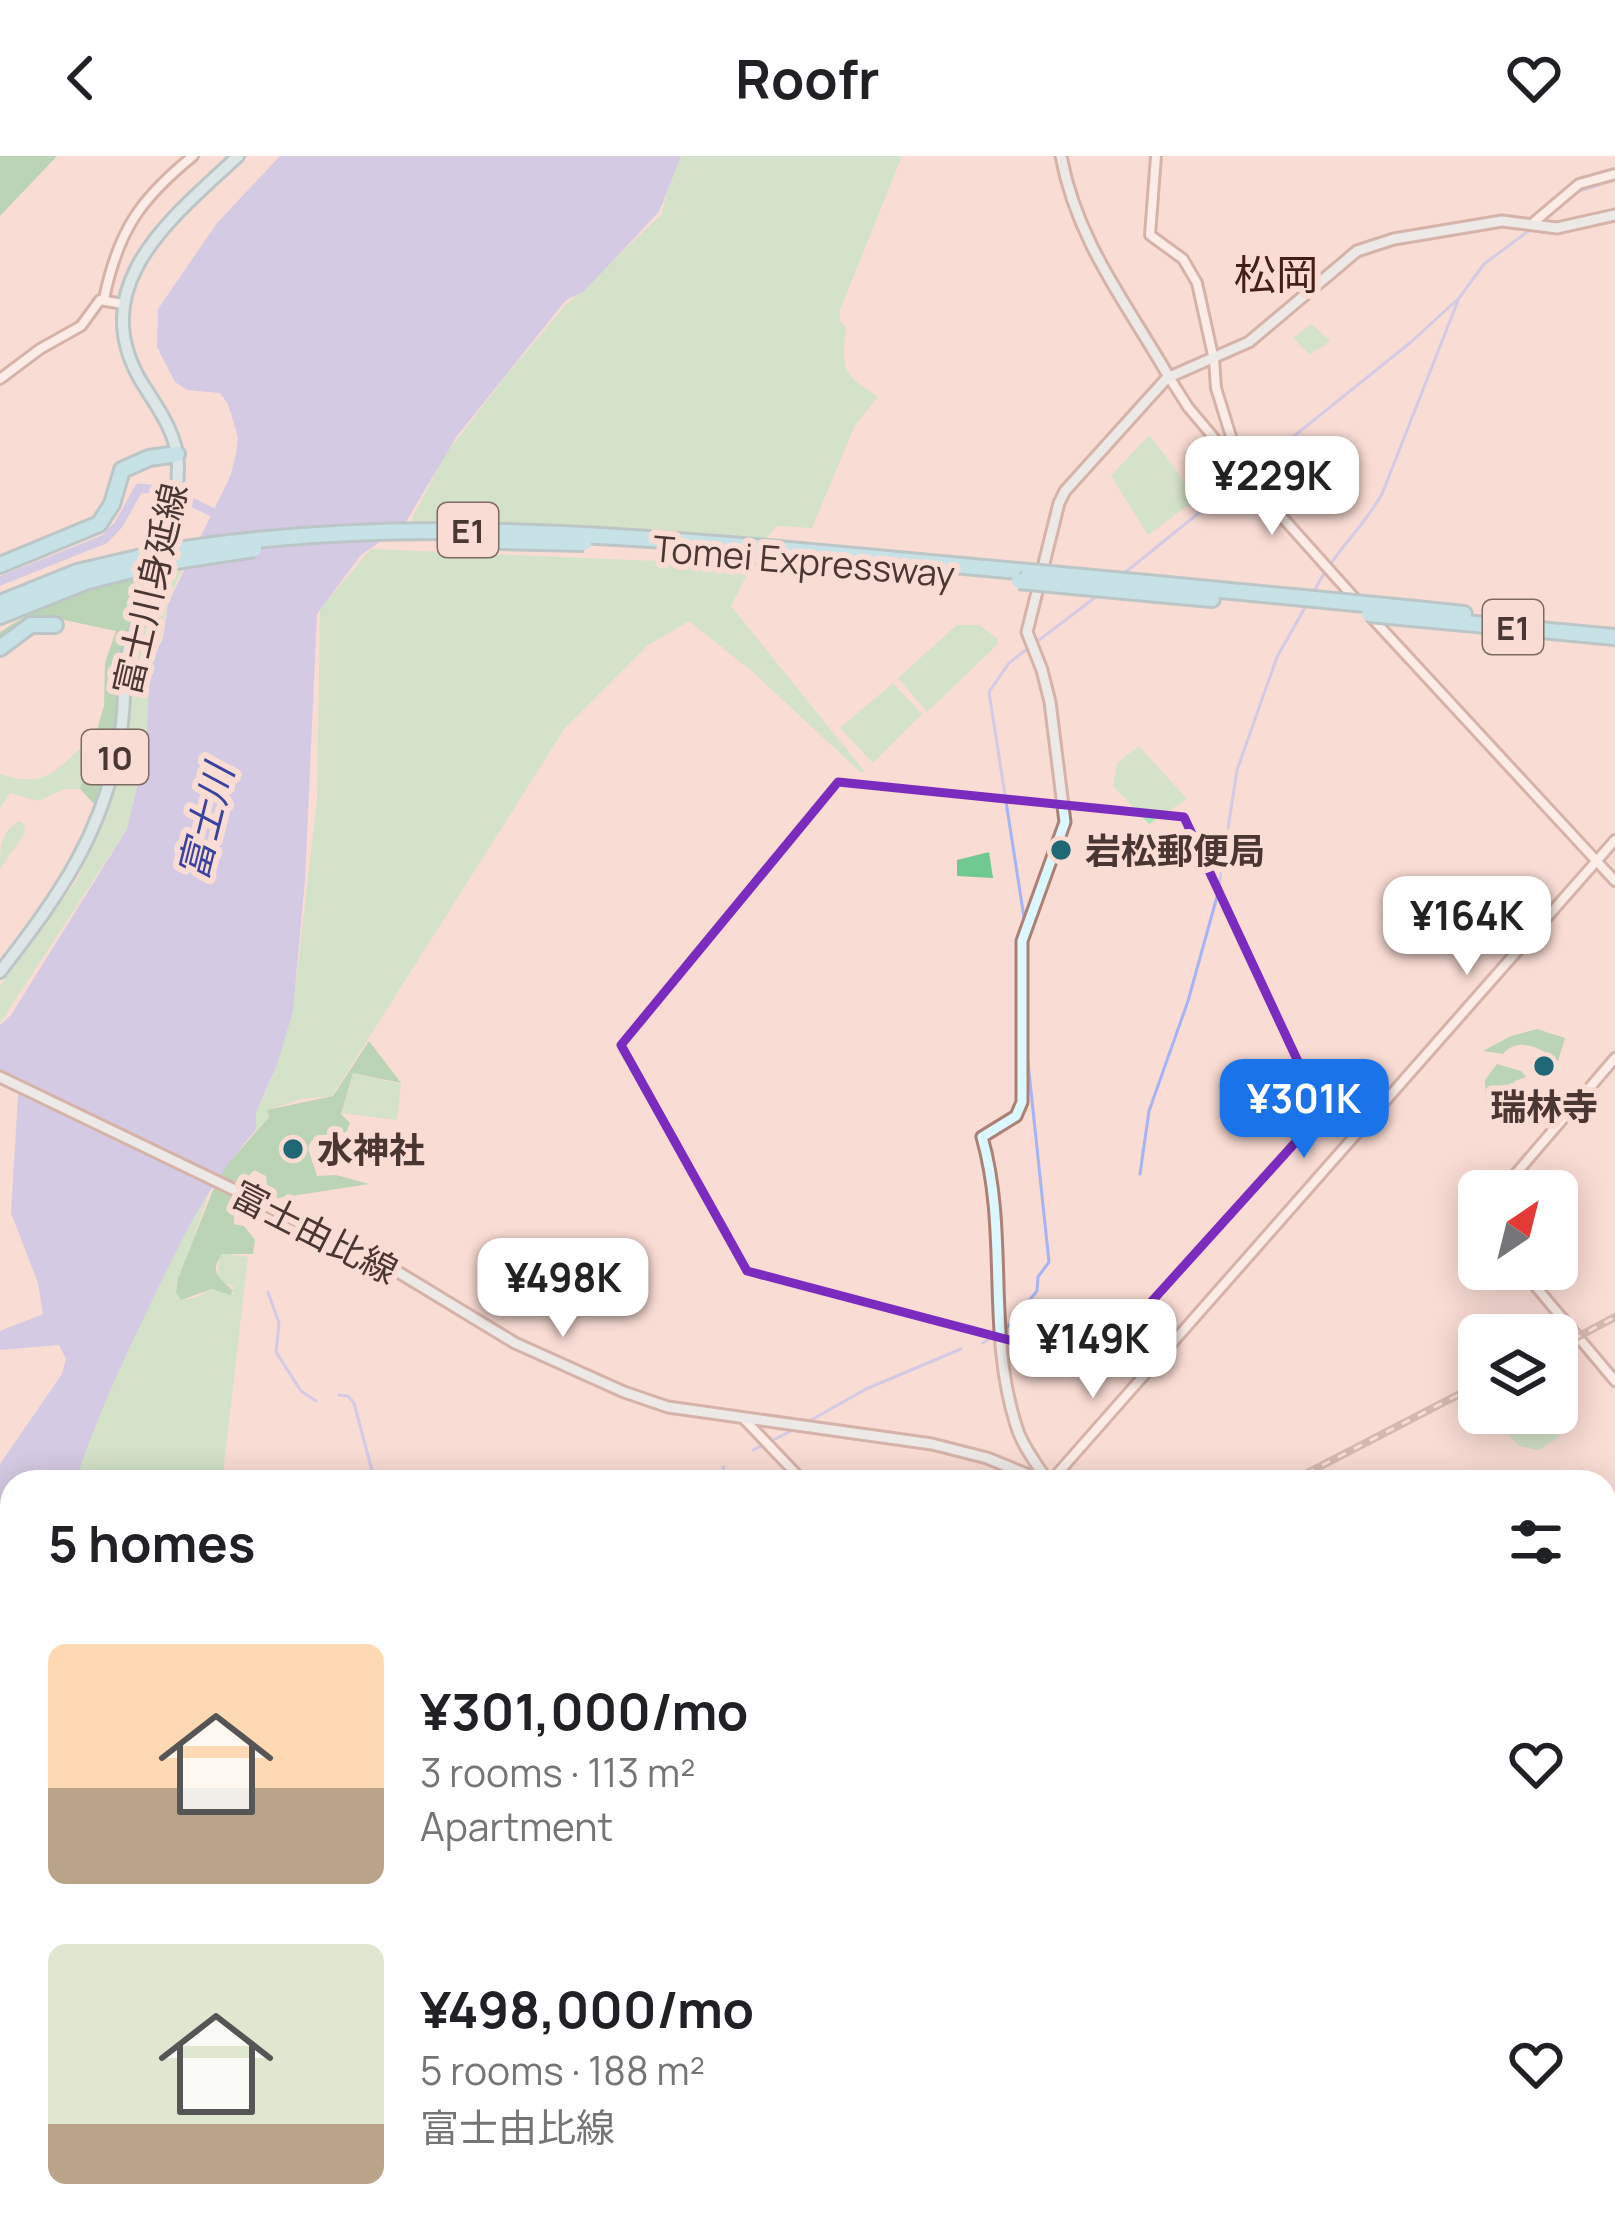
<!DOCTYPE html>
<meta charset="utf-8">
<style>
body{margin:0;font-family:Manrope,"Noto Sans JP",sans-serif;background:#f6f6f6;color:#202124;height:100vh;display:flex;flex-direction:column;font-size:45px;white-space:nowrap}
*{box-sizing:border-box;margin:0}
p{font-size:39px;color:#757577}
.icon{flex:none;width:66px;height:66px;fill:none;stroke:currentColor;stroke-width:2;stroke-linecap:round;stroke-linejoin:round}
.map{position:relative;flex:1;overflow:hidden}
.details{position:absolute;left:0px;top:1314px;width:1617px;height:768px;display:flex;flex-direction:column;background:#fff;border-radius:36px 36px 0 0;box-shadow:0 6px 30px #0003}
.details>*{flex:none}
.needle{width:78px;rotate:35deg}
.buttons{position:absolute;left:1458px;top:1014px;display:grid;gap:24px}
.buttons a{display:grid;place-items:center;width:120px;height:120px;border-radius:18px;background:#fff;box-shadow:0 6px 30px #0003;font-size:60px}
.price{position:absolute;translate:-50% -102px;padding:0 27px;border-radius:24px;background:#fff;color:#222;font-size:39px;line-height:78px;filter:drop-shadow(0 3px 6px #0008)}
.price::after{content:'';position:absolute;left:50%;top:72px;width:36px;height:27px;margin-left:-18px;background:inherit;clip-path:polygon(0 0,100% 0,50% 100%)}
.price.active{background:#1a73e8;color:#fff}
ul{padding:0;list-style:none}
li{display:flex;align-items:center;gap:36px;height:300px;padding:0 48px}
li span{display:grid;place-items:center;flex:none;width:336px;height:240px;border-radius:18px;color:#555}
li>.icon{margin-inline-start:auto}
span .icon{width:144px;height:144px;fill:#fffc;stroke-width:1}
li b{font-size:51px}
h2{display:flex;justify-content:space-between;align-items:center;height:144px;padding:0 48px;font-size:51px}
header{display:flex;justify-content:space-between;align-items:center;height:156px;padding:0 48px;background:#fff;font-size:54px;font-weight:700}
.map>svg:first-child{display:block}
</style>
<header><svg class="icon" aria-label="back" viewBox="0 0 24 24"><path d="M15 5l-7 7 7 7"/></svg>Roofr<svg class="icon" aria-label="heart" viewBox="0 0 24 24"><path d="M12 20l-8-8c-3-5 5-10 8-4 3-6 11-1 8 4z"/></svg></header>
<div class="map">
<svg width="1615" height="2082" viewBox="0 0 1615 2082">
<rect width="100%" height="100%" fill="#f9dcd4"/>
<!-- green -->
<g fill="#a7e8bc">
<path d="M677,0H902L840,154V165L846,171C842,214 841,217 878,241L855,269L812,372L776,370L766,383L668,374L411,365L445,299L508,217L565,150L661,59Z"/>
<path d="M1312,168L1330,185L1310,199L1293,182Z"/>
<path d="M1149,279L1175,312L1194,345L1148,379L1111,320Z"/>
<path d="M371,393L752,409L731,450L865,616H860L753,516L689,465L647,490L565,572L332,940L301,943L268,954L269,960L256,975V956L274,917L294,844L317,644L320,453Z"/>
<path d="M183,412L168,444L161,480L150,509L146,593L127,673L0,867V830L77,724L103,668L129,564L130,532L142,469L169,413Z"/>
<path d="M957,469H979L998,483V488L927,556L898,522Z"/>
<path d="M893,527L922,558L873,607L840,572Z"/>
<path d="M92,582L95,587L80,633H64L39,645L10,637L0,652V618C47,634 57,612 92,582Z"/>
<path d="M1139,590L1187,643L1149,668L1113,630L1117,607Z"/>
<path d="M19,665L24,668L25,677L0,713C0,691 0,677 19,665Z"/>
<path d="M353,917L401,928L397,964L342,957Z"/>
<path d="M211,1030L176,1137L181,1144L195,1142L212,1133L234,1138L233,1130L218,1125L219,1097L248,1101L222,1326H71L146,1130Z"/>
<path d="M1506,1257L1538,1274L1561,1280L1539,1294L1519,1290L1495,1265Z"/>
<path d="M0,1830L12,1855V2070H61L58,2082H0Z"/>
</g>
<!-- forest -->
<g fill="#70c990">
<path d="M0,0H57L0,60Z"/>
<path d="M161,415L136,459L118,590L95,649L80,633L104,550L105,507L116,475L50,461L0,482V476C46,446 106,417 161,415Z"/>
<path d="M989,696L993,722L957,720V704Z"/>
<path d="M1537,873L1565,882L1558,905C1542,892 1519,880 1503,898L1483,895L1511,880Z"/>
<path d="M369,885L401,927L353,917L341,958L350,967L346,977L337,983L322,981L311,985L308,992L317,1020L336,1019L369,1028L278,1042L267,1032L266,1020L254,1014L240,1030L218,1019L269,961L267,954L333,940Z"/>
<path d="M1497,908L1521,915L1526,921L1515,925L1509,946L1492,967L1486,964L1493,951L1486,947L1485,924Z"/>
<path d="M215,1029L233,1038L234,1068L244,1070L255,1084L253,1098H222C208,1118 221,1122 233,1135L230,1139L212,1133L181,1144L176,1137L178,1123Z"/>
</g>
<!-- water -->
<path fill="#a6b4f6" d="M280,0H681L659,56L584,135L566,144L457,280L404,369L361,399L317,458L305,724L293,855L277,909L256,956V974C208,1028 182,1082 151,1147C122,1206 96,1263 75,1326H12V1855L0,1830V1308L62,1218L66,1203L59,1189L0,1194V1175L43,1158L38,1127L11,1057L19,923L0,914V869L11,859L127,673L146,593L150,508L163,482L168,447L230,321L236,298L238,281L228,248L220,237L187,234L175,226L157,191L158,153L217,67Z"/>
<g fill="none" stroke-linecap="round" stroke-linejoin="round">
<!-- stream -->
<g stroke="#a6b4f6" stroke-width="3">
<path d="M1573,37L1615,24"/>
<path d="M1542,65L1562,47"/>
<path d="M1248,317L1411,186L1459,142"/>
<path d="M1122,419L1241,323"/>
<path d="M1312,440C1329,401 1361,375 1382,338L1459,142L1484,108L1534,71"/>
<path d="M1025,768L989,536L1009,507L1101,437"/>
<path d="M1140,1018L1149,955L1188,845L1218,737L1237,614L1277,501L1307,448"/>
<path d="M268,1136L279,1167L276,1196L301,1235L316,1245"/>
<path d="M1003,1176L1037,1135L1038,1121L1049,1106L1027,897"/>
<path d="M983,1187L994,1180"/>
<path d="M339,1239L348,1240L354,1247L375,1326"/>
<path d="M806,1267L866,1233L961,1193"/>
<path d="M753,1294L797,1272"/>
<path d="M718,1326L724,1311"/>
<path d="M1605,1600L1615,1583"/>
<path d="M1605,1846L1615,1839"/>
<path d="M1237,2070L1238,2082"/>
<path d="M276,2082L278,2070"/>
<path d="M914,2082L930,2070"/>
<path d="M1474,2082L1475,2070"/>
</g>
<!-- river -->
<path stroke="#a6b4f6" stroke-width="9" d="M0,425L105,383L119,368L139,332L169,335L222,361"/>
<defs>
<g id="tertiary">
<path d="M1156,0L1150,79L1183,103L1197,127L1214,204L1216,232L1242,316L1358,446"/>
<path d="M1534,66L1579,28L1615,18"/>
<path d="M104,143C118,75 140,43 193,0"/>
<path d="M1169,221L1188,251L1241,314"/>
<path d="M0,223L40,193L81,170L100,144L123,148"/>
<path d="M1372,462L1615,725"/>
<path d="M1501,1035L1615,902"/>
<path d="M1479,1061V1064"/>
<path d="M1521,1113L1615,1225"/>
<path d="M743,1262L804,1326"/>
<path d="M1050,1326L1615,684"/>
<path d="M1605,1929L1615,1923"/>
<path d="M865,2070L881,2082"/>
<path d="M1525,2070L1536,2082"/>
<path d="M1399,2082L1417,2070"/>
</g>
<g id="secondary">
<path d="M1061,0C1077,86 1126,146 1169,221"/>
<path d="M0,921L370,1099L515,1187L624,1236L668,1251L932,1288L987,1302L1046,1326"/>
<path d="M1048,1326C1037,1308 1022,1290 1016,1269C986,1176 1009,1075 982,981L1016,960L1022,946V785L1065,666L1050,546L1042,514L1027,476L1059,347L1065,335L1167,222L1249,186L1357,95L1394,83L1502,65L1557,72L1615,59"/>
<path d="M1605,1690L1615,1696"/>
<path d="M260,2082L265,2070"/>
</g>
<path id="primary" d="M0,816C60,738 105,676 121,575C126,545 122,514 131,484C138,464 150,446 158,426C170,390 178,348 178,310C178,279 158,252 142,227C83,129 173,61 238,0"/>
<g id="motorway">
<path d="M779,393L1029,416"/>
<path d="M774,402L829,407"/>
<path d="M0,409L99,368L112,348L122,314L149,302L177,298"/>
<path d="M1158,428L1304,442"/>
<path d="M1157,438L1212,443"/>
<path d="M0,447L77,416L159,397"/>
<path d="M1416,453L1464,458"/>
<path d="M0,460L88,425L156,408"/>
<path d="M1411,462L1615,481"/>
<path d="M0,492L31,469H55"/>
</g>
</defs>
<!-- tertiary casing -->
<use href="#tertiary" stroke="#ac8075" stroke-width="14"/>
<!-- secondary casing -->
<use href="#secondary" stroke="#ac8075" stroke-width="15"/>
<!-- primary casing -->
<use href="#primary" stroke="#73aab7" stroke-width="16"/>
<!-- motorway casing -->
<use href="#motorway" stroke="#73aab7" stroke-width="20"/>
<!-- tertiary -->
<use href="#tertiary" stroke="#fff" stroke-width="8"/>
<!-- secondary -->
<use href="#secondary" stroke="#dcf8ff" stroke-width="9"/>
<!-- primary -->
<use href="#primary" stroke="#b8f1fe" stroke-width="10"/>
<!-- motorway -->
<use href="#motorway" stroke="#89e8fe" stroke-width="14"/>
<defs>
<g id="rail">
<path d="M1557,1192L1615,1161"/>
<path d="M1290,1326L1479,1228"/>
<path d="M0,1509L12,1511"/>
<path d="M1187,2070L1202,2082"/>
</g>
</defs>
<!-- rail casing -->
<use href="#rail" stroke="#a78e88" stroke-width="8"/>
<!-- rail -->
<use href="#rail" stroke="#f9dcd4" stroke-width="3" stroke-dasharray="9" stroke-linecap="butt"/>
<defs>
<g id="motorway-bridge">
<path d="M462,384L584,387"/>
<path d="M159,397C364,362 572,375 779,393"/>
<path d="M726,397L774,402"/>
<path d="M156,408L254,393"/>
<path d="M1029,416L1158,428"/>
<path d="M1019,425L1157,438"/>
<path d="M1304,442L1416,453"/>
<path d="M1369,458L1411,462"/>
</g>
</defs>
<!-- motorway-bridge casing -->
<use href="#motorway-bridge" stroke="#73aab7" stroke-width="20" stroke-linecap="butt"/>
<!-- motorway-bridge -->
<use href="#motorway-bridge" stroke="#89e8fe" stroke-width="14"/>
</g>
<!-- marked area -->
<path d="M0 0H1615V2082H0ZM838,626L1184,661L1322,957L1096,1207L747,1115L621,889Z" fill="#f9dcd4" fill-opacity=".55" fill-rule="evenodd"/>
<path fill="none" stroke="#7b2cbf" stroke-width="9" stroke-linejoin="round" d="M838,626L1184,661L1322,957L1096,1207L747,1115L621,889Z"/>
<!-- markers -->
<g fill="#216876" stroke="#f9dcd4" stroke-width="4.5">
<circle cx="1061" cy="694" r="12"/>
<circle cx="1544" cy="910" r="12"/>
<circle cx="293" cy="993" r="12"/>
</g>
<g text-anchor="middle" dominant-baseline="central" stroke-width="12" stroke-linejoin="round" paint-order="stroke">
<!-- shield labels -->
<g fill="#f9dcd4" stroke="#7e6863" stroke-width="3">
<rect x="438" y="347" width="60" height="54" rx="9"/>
<rect x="1483" y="444" width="60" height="54" rx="9"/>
<rect x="82" y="574" width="66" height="54" rx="9"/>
</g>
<g font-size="33" font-weight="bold" fill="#4a3733">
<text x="468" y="374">E1</text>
<text x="1513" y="471">E1</text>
<text x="115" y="601">10</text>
</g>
<!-- street labels -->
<g font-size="36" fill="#4a3733" stroke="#f9dcd4">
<text transform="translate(804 405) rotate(5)">Tomei Expressway</text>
<text transform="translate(150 433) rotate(-77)">富士川身延線</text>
<text transform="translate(315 1076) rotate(27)">富士由比線</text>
</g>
<!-- poi labels -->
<g font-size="36" font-weight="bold" fill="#4a3733" stroke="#f9dcd4" text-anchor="start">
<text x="1085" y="694">岩松郵便局</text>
<text x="1544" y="950" text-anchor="middle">瑞林寺</text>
<text x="317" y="993">水神社</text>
</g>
<!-- water labels -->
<g font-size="39" font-style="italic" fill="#3a429f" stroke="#f9dcd4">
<text transform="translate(205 666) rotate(-76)">富士川</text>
</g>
<!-- quarter labels -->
<g font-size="42" fill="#431f17" stroke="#f9dcd4">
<text x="1276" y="118">松岡</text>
</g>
</g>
</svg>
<div class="buttons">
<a><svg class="needle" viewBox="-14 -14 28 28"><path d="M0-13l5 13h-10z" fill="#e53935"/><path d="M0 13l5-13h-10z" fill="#757577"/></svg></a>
<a><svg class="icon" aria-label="layers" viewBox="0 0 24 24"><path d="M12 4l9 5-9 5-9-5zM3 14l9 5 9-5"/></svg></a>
</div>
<b class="price" style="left:1272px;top:382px">¥229K</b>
<b class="price" style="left:1467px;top:822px">¥164K</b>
<b class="price active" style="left:1304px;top:1005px">¥301K</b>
<b class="price" style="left:563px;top:1184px">¥498K</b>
<b class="price" style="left:1093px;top:1245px">¥149K</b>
<section class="details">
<h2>5 homes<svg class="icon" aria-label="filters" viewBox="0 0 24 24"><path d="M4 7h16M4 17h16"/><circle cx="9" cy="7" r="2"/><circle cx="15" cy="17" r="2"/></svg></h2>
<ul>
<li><span style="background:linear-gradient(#ffd9b3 60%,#b9a48a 0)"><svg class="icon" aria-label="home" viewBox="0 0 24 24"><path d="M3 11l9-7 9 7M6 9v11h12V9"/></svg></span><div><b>¥301,000/mo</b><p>3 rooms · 113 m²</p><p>Apartment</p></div><svg class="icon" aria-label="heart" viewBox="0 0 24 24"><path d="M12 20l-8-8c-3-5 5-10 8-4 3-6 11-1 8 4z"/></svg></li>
<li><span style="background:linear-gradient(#dfe7d0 75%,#b9a48a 0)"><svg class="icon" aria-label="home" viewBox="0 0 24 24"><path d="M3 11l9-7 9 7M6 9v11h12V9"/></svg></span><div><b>¥498,000/mo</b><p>5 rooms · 188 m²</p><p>富士由比線</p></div><svg class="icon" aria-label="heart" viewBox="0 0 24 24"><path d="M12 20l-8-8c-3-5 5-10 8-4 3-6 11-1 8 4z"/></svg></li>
</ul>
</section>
</div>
